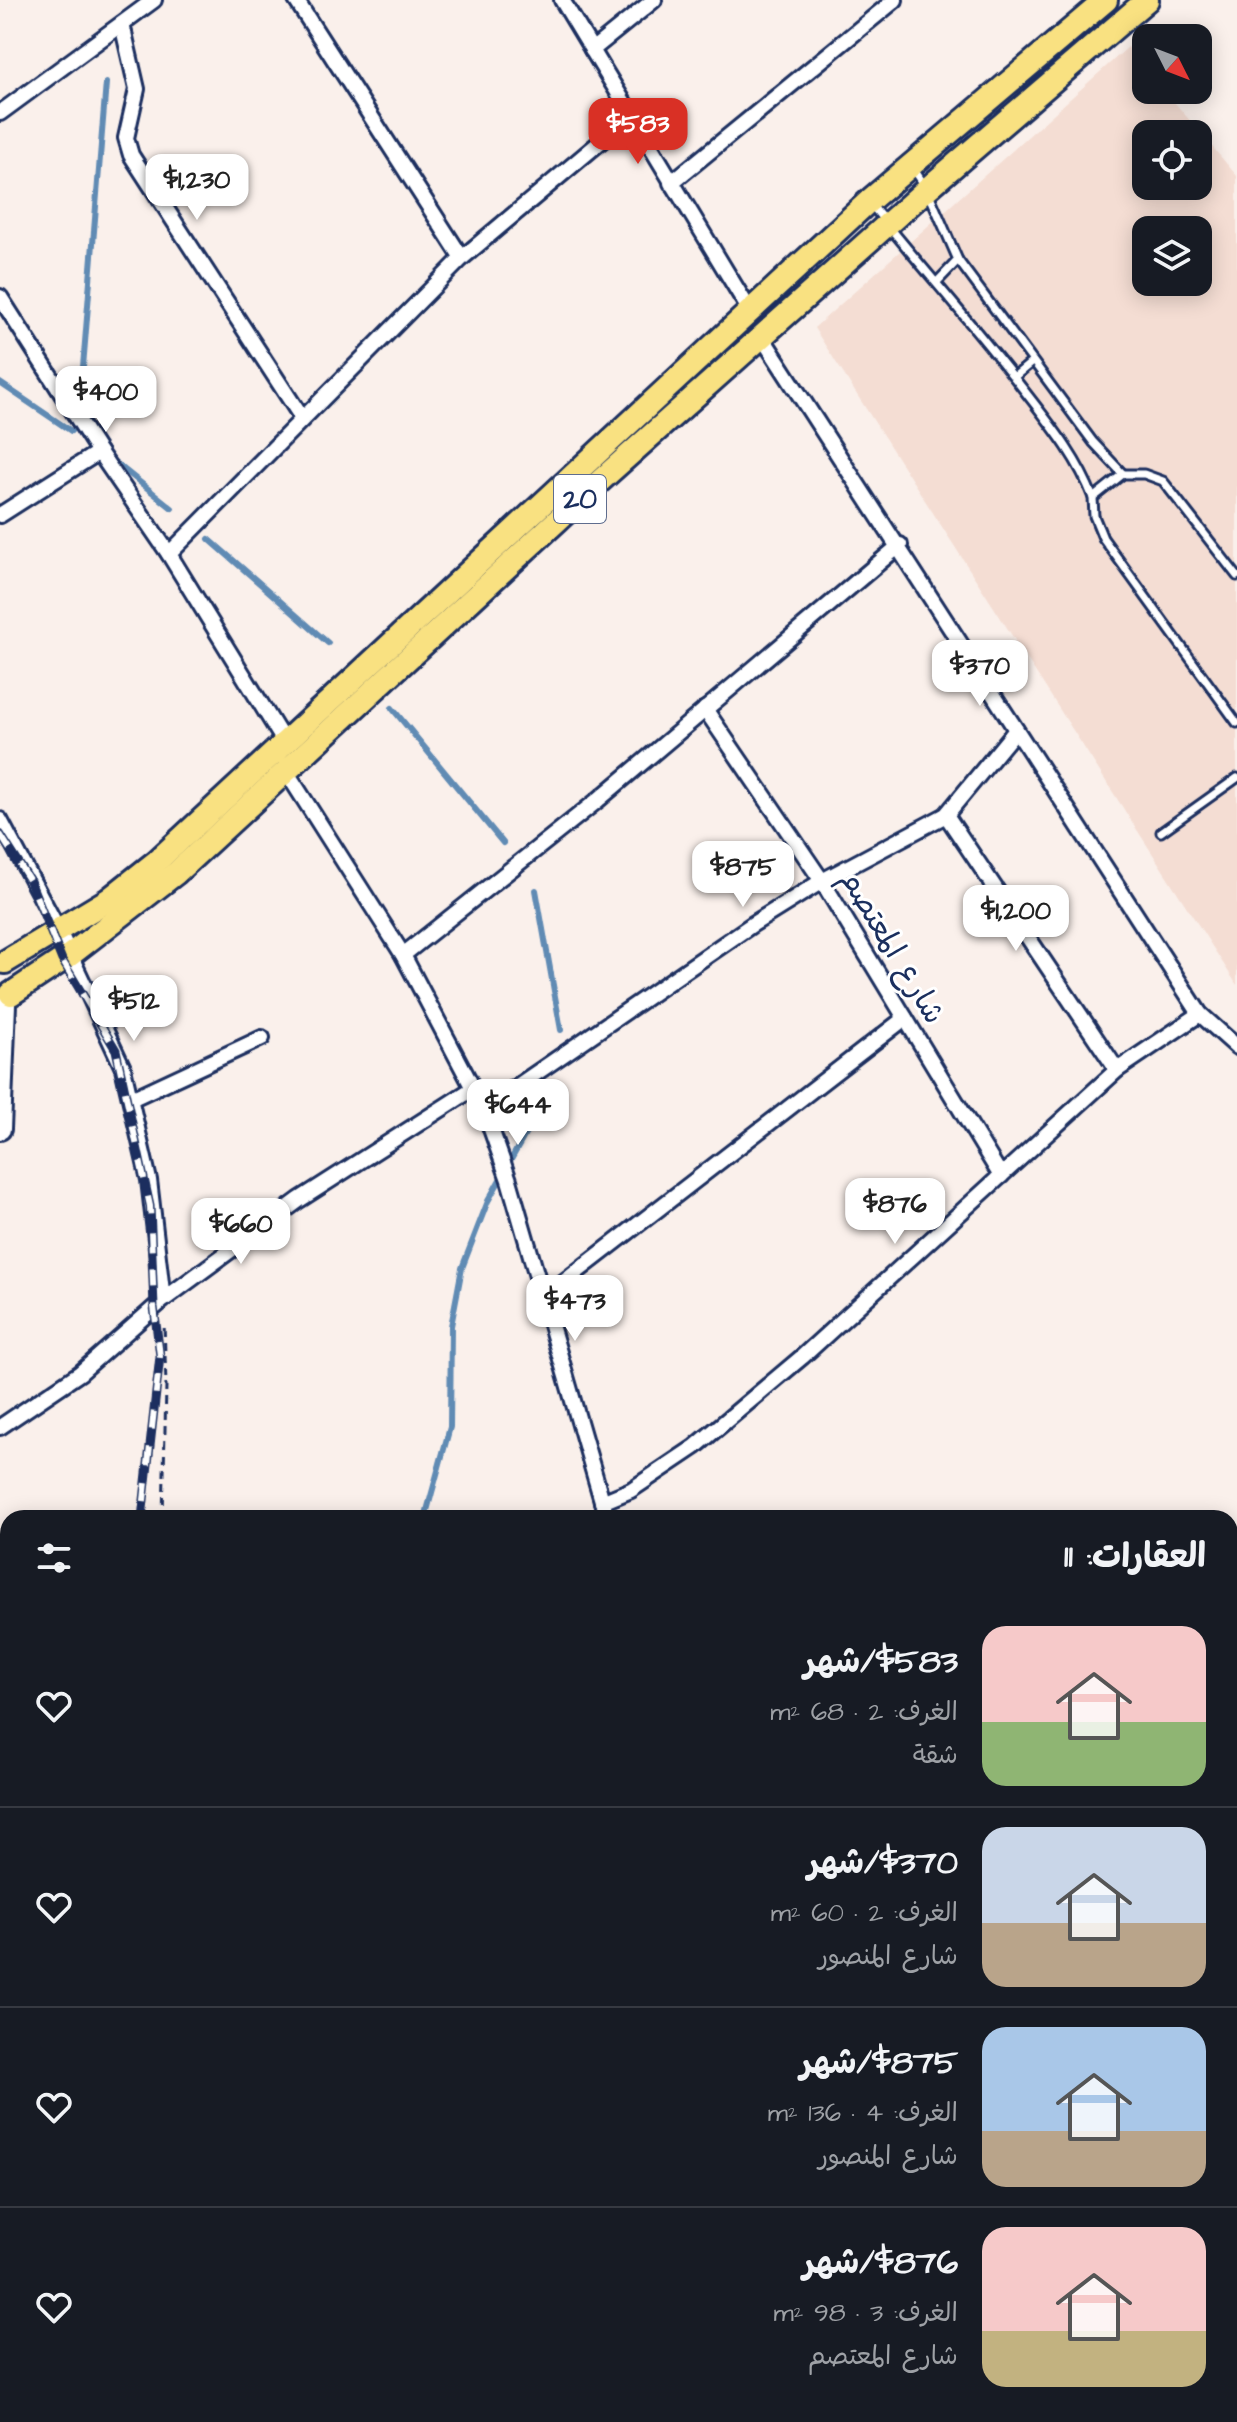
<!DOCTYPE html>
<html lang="ar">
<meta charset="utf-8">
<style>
body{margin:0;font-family:"Architects Daughter","Playpen Sans Arabic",sans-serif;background:#242831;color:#f1f3f6;direction:rtl;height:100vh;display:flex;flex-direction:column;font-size:30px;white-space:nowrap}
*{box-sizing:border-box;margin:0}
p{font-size:26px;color:#9ea1a6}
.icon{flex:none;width:44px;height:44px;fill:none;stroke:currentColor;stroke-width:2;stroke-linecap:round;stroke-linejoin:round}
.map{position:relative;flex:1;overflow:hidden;direction:ltr}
.panel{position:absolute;left:0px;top:1510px;width:1238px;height:912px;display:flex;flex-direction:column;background:#171b24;border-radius:24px 24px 0 0;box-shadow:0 4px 20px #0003;direction:rtl}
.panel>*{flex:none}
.needle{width:52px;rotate:132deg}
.tools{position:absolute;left:1132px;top:24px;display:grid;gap:16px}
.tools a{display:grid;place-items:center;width:80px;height:80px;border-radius:16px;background:#171b24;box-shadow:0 4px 20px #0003;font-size:40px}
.price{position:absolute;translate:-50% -68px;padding:0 18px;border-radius:16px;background:#fff;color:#222;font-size:26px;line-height:52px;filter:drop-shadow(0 2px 4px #0008)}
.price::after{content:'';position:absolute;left:50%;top:48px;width:24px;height:18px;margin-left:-12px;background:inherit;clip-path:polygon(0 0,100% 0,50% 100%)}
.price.selected{background:#d93025;color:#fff}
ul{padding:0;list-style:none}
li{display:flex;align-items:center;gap:24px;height:200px;padding:0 32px}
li+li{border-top:2px solid #363941}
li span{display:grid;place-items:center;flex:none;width:224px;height:160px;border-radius:24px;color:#555}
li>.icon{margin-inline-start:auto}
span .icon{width:96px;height:96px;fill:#fffc;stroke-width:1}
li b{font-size:34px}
h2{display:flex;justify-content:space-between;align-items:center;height:96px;padding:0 32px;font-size:34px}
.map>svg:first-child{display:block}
</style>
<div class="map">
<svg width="1237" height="2422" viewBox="0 0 1237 2422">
<defs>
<pattern id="building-hatch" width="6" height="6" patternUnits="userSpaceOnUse" patternTransform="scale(2)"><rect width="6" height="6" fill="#e7b29a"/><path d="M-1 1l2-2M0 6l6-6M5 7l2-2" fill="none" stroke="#c69987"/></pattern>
</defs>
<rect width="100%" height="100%" fill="#faf0eb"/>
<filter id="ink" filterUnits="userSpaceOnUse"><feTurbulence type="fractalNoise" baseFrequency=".0125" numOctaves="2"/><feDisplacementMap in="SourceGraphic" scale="16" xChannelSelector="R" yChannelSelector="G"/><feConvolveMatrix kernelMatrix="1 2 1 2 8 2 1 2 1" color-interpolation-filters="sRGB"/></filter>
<g filter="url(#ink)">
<!-- built -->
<path fill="#f4ddd3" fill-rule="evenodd" d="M1128,47L1146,68V90H1164L1237,176V985L814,328ZM1146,134H1198V186H1146ZM1146,230H1198V282H1146Z"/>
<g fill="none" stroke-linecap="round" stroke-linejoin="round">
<!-- stream -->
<g stroke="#618bb4" stroke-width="6">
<path d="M0,383L71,431"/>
<path d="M88,424L80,404L106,83"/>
<path d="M116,463L172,508"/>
<path d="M209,539L328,643"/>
<path d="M392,708L503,843"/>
<path d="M536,890L561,1030"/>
<path d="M425,1518L450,1427L451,1326L462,1268L488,1201L548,1093"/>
<path d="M808,2422L815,2414"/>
</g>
</g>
<!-- building -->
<rect fill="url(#building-hatch)" stroke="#1b2f5e" stroke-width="2" x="301" y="2414" width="147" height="8"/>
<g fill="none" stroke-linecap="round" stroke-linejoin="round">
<defs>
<g id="service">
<path d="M913,168L927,189L958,260L1093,442L1123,474"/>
<path d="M870,203C920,266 974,325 1023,389C1050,424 1077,456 1093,498"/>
<path d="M937,282L958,260"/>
<path d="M1014,377L1032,362"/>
<path d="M1237,576L1163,481L1144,474H1123L1093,498L1094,516L1103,538L1237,723"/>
<path d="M1161,832L1237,778"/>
</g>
<g id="minor">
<path d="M296,0L462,258"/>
<path d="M562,0L750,311"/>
<path d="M122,24L137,89L126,138L131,155L302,418"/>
<path d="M592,50L654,0"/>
<path d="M0,113L154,0"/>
<path d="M671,183L895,0"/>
<path d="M0,297L99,452"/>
<path d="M762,337L1200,1014L1237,1047"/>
<path d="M0,515L99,452L169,554"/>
<path d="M705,709L822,881L1001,1176"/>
<path d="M285,743L169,554L462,258L630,117"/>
<path d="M286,771L403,955L484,1109L509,1180L607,1518"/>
<path d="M946,815L1117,1070"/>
<path d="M0,820L58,929L123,1068L149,1180L163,1300"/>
<path d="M403,955L598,800L900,545"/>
<path d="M131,1099L262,1038"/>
<path d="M484,1109L753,924L822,881L946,815L1016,730"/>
<path d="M543,1298L905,1018"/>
<path d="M0,1427L80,1373L163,1300L299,1200L474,1088"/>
<path d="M602,1502L631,1490L695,1447L802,1357L1117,1070L1200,1014"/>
<path d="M1230,1611L1237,1605"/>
<path d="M1230,1633L1237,1640"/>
<path d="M1230,1820L1237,1814"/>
<path d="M1230,1947L1237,1943"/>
<path d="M1230,2072L1237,2076"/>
<path d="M483,2422L495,2414"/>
</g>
<path id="secondary" d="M0,1129L5,1004"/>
<g id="primary">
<path d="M5,962L108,900L157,861L869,201L1106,0"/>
<path d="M11,994L70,955L176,873L601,480L927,189L1147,0"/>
</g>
</defs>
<!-- service casing -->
<use href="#service" stroke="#1b2f5e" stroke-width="13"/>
<!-- minor casing -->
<use href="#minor" stroke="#1b2f5e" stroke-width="20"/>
<!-- secondary casing -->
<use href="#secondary" stroke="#1b2f5e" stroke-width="26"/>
<!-- primary casing -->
<use href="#primary" stroke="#1b2f5e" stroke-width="28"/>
<!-- path -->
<path stroke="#1b2f5e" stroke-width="3" stroke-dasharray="8 6" stroke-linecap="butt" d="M163,1518L166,1386L164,1322"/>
<!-- service -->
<use href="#service" stroke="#fff" stroke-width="7"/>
<!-- minor -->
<use href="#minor" stroke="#fff" stroke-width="14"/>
<!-- secondary -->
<use href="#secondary" stroke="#fff" stroke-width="20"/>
<!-- primary -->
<use href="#primary" stroke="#f9e181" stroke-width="22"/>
<defs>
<g id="rail">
<path d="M0,834L30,881L62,960L116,1050L150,1206L154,1307L160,1356L142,1518"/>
<path d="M144,2414V2422"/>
</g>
</defs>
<!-- rail casing -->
<use href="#rail" stroke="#1b2f5e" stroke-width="9"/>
<!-- rail -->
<use href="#rail" stroke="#fff" stroke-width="6" stroke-dasharray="18" stroke-linecap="butt"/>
</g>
</g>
<g text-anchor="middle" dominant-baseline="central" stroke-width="6" stroke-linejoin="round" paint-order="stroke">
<!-- shield labels -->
<rect fill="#fff" stroke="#5f6d8e" stroke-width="2" x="554" y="475" width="52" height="48" rx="6"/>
<g font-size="28" font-weight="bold" fill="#1b2f5e">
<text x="580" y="499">20</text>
</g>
<!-- street labels -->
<g font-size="30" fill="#1b2f5e" stroke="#fff">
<text transform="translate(892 947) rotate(59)">شارع المعتصم</text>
</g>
</g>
</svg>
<div class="tools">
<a><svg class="needle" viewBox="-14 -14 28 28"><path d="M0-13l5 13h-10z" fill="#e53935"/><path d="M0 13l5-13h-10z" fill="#9ea1a6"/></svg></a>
<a><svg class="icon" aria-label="locate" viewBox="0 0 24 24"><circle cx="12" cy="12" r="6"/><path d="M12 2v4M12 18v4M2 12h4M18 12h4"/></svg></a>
<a><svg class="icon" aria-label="layers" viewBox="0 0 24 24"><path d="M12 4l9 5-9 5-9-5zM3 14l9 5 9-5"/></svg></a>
</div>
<b class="price selected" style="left:638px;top:166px">$583</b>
<b class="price" style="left:197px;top:222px">$1,230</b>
<b class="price" style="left:106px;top:434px">$400</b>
<b class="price" style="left:980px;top:708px">$370</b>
<b class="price" style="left:743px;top:909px">$875</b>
<b class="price" style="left:1016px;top:953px">$1,200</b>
<b class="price" style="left:134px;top:1043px">$512</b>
<b class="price" style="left:518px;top:1147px">$644</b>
<b class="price" style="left:895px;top:1246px">$876</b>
<b class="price" style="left:241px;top:1266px">$660</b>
<b class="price" style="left:575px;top:1343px">$473</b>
<section class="panel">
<h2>العقارات: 11<svg class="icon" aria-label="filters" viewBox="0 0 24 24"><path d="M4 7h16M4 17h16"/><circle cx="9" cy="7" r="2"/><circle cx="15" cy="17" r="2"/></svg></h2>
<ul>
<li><span style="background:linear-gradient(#f6c9c9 60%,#8fb573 0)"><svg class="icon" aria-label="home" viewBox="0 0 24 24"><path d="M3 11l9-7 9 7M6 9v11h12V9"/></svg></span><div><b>$583/شهر</b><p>الغرف: 2 · 68 m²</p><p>شقة</p></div><svg class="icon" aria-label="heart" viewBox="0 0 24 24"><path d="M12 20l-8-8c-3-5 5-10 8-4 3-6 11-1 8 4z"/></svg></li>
<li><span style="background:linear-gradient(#c9d6e8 60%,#b9a48a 0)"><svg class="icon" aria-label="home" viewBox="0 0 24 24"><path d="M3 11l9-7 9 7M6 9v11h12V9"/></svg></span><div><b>$370/شهر</b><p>الغرف: 2 · 60 m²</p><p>شارع المنصور</p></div><svg class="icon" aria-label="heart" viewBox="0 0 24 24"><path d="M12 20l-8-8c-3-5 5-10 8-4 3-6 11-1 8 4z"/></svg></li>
<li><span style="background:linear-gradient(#a9c7e8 65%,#b9a48a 0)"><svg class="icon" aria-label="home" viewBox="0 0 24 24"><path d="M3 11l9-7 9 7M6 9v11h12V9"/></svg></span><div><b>$875/شهر</b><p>الغرف: 4 · 136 m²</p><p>شارع المنصور</p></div><svg class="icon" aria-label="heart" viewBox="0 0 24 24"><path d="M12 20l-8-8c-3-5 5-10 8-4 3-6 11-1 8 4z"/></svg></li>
<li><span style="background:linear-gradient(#f6c9c9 65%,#c2b280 0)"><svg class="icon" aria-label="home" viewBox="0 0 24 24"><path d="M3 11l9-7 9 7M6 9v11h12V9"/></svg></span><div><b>$876/شهر</b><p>الغرف: 3 · 98 m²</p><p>شارع المعتصم</p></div><svg class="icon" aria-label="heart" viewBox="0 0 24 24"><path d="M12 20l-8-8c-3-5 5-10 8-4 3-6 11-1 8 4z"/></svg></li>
</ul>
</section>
</div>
